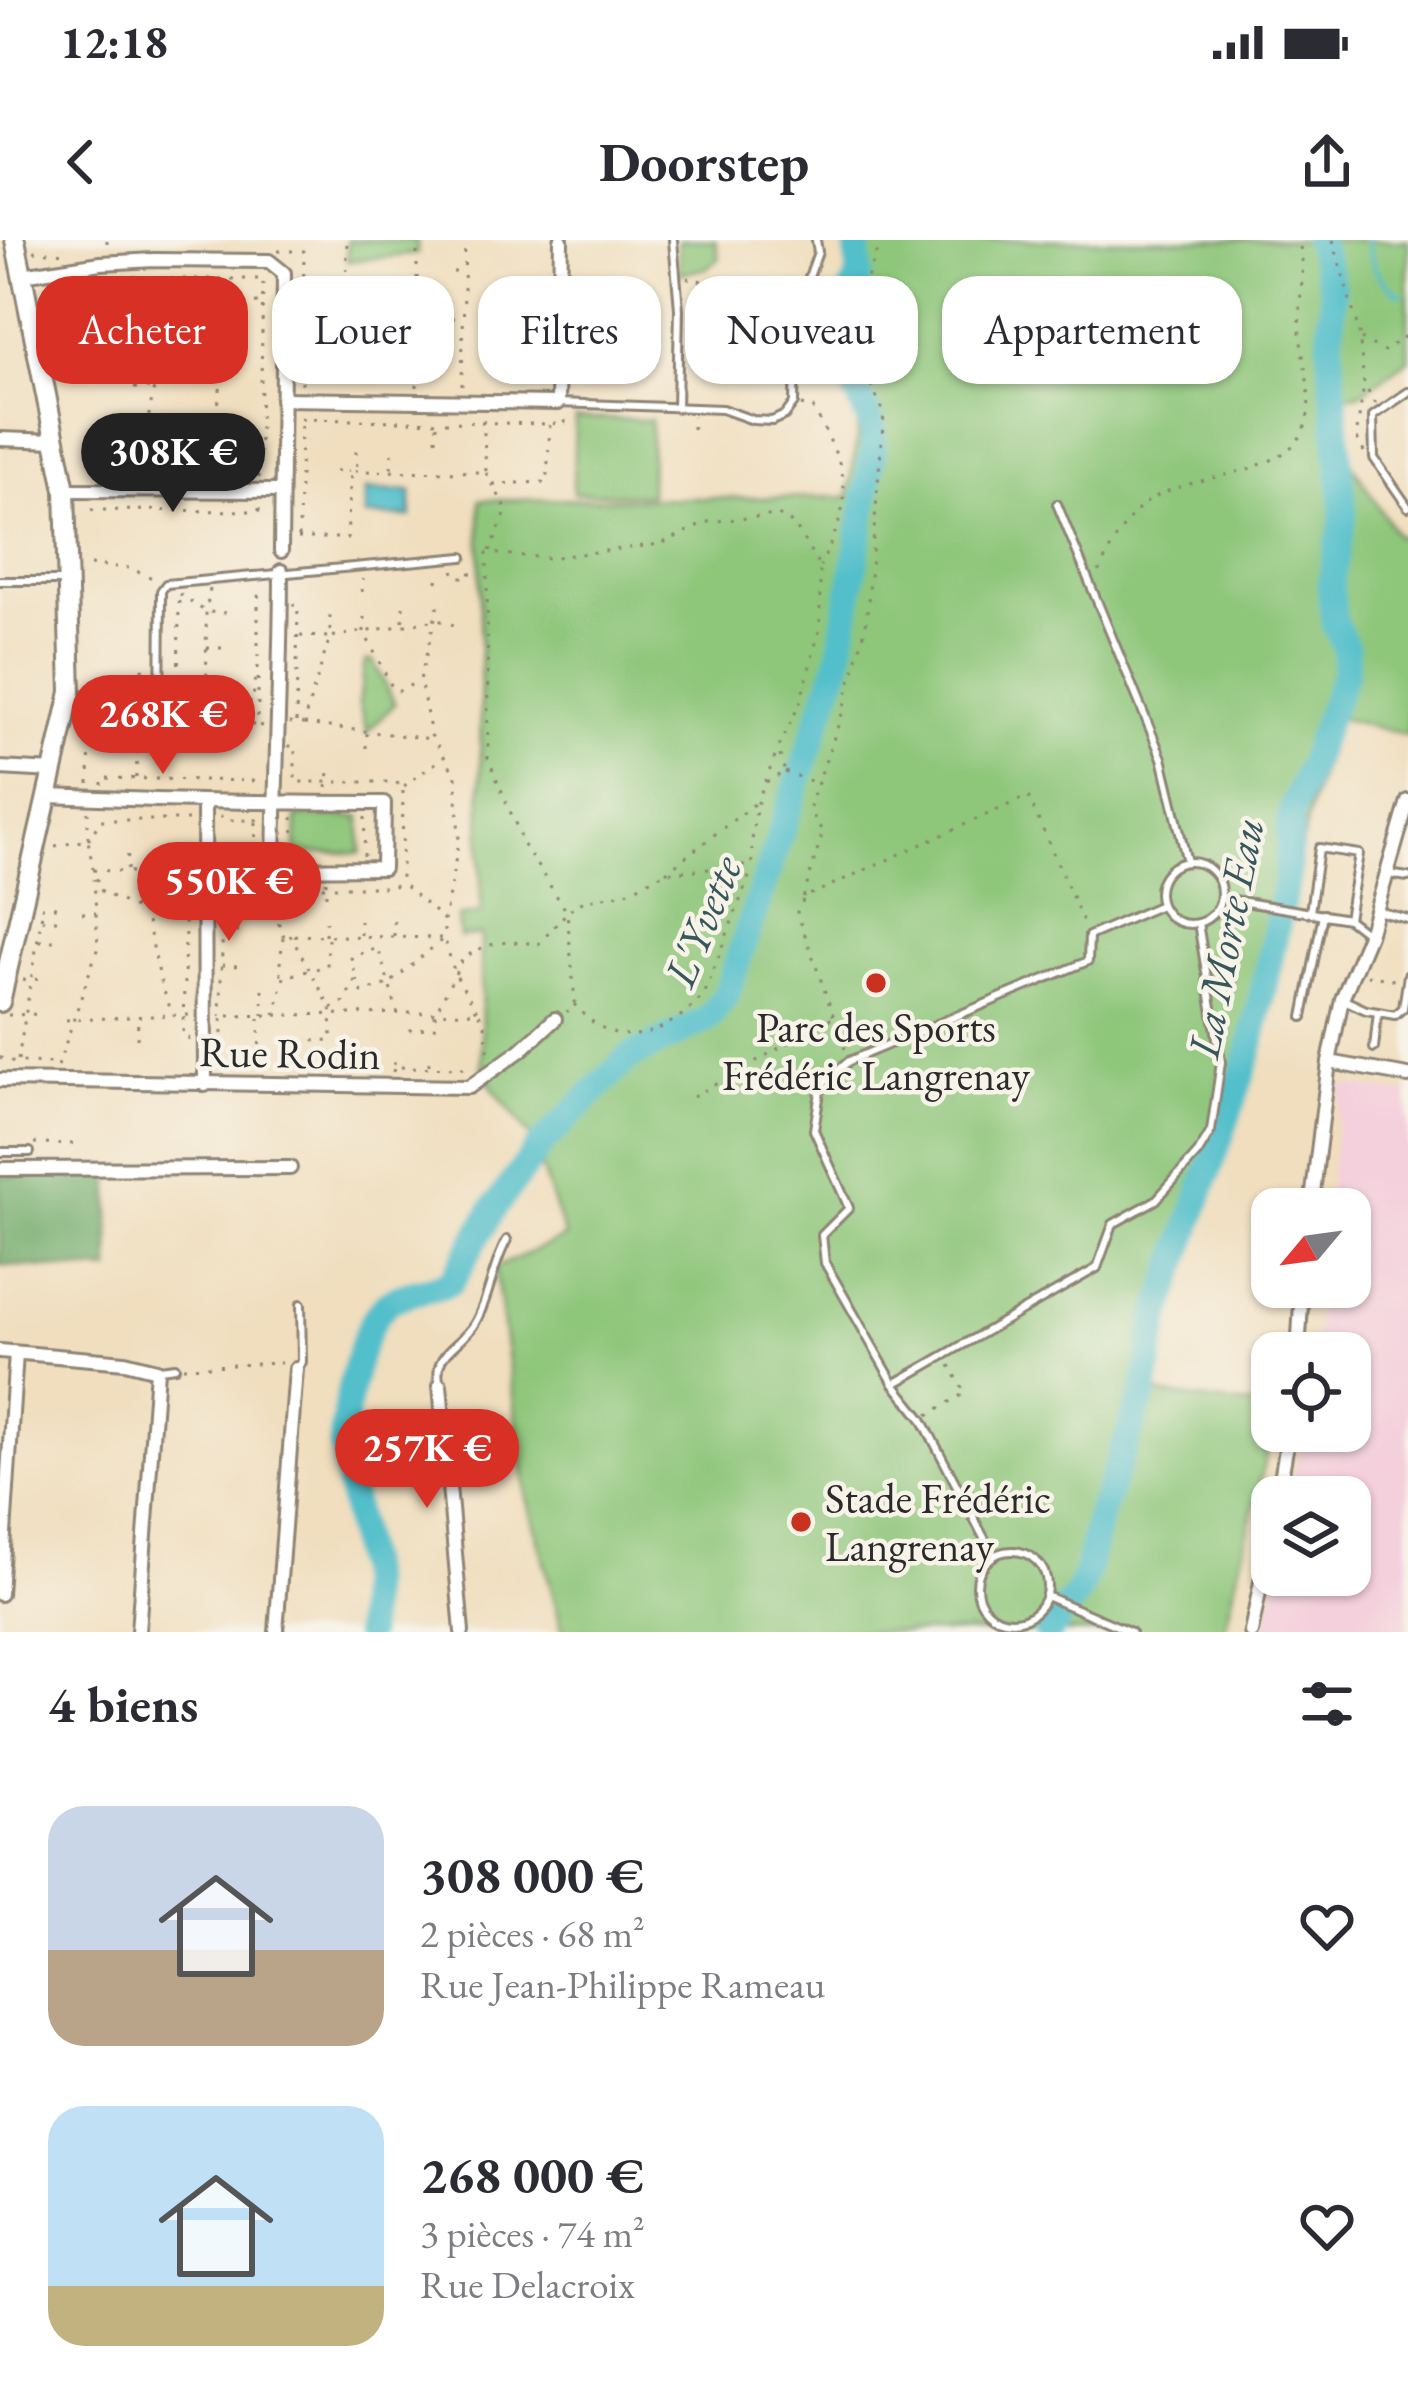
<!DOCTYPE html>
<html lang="fr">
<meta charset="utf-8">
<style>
body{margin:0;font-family:"EB Garamond",serif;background:#f2f2f3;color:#2b2b33;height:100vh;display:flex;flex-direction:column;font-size:45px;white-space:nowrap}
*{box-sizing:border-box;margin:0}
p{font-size:39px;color:#7c7c81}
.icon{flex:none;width:66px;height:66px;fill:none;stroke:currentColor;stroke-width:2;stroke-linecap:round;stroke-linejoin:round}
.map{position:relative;height:1392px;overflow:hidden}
.sheet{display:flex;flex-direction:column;background:#fff;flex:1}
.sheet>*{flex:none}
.top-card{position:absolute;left:36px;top:36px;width:1338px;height:108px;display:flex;gap:24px}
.needle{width:78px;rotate:241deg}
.controls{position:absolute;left:1251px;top:948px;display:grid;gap:24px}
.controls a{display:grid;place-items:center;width:120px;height:120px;border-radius:24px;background:#fff;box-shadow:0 3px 9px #0004;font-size:60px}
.price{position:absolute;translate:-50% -102px;padding:0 27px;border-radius:42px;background:#d93025;color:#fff;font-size:39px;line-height:78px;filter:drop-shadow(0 3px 6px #0008)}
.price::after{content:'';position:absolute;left:50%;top:72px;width:36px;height:27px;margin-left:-18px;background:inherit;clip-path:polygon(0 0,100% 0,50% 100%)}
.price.on{background:#222;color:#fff}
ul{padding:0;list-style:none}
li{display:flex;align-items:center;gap:36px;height:300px;padding:0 48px}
li span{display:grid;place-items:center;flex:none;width:336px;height:240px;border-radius:36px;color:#555}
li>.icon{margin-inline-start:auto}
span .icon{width:144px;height:144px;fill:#fffc;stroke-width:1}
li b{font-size:51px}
h2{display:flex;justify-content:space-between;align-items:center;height:144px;padding:0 48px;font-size:51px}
.chip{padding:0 42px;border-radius:36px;background:#fff;box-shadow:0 3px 9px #0004;font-size:42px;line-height:108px}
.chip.on{background:#d93025;color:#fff}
.status{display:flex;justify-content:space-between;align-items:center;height:84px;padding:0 60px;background:#fff;direction:ltr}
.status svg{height:33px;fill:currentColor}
header{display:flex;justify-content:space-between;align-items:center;height:156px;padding:0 48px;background:#fff;font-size:54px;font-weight:700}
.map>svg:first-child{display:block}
</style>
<div class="status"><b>12:18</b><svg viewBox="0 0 49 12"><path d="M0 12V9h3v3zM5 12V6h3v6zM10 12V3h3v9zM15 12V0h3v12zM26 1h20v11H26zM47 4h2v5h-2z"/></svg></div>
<header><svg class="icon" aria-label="back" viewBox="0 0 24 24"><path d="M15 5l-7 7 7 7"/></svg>Doorstep<svg class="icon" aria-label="share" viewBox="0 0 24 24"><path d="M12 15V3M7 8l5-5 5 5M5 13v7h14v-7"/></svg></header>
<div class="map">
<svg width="1408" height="1392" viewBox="0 0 1408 1392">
<rect width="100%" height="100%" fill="#f7f3e8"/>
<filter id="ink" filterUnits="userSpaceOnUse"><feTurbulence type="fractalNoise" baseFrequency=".00833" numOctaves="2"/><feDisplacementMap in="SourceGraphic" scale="24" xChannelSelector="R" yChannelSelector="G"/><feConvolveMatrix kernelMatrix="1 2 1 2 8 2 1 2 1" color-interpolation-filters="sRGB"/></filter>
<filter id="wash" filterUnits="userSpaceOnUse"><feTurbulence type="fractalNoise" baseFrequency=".004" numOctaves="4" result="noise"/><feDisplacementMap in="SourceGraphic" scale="48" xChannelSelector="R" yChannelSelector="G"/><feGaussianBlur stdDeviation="2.7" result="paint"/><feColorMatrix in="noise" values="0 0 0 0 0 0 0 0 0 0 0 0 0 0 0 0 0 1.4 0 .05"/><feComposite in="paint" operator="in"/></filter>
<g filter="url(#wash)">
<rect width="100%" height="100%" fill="#f0debe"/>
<!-- built -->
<path fill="#f4cfdc" d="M1342,844L1408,854V1392H1265L1276,1335H1350V1257H1291L1303,1191H1350V1113H1314L1320,1047H1350V969H1326Z"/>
<!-- green -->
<g fill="#8ec67a" stroke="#5c7852" stroke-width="3">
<path d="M347,0H417V14L347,21Z"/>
<path d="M678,0H715L719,19L707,28L680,34Z"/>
<path d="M865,0H1408V120L1359,154L1338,156L1346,214L1396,295L1408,300V495L1338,478L1312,559L1256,815L1161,1087L1151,1153L1272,1168V1191L1224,1392H563L527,1258L495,1028L565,997L531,898L482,834L481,695L460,697L458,677L481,673L480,260L848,257L858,192V137L847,78L867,38Z"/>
<path d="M575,178L651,180L650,255L573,253Z"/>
<path d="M365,421H373L395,464L367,492L359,464Z"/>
<path d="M297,576L361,577V613H296Z"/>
</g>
<!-- forest -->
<path fill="#72ab6a" stroke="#4e6b4a" stroke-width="3" d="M110,935V1031L0,1025V936Z"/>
<!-- water -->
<path fill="#52bfcb" stroke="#3e757b" stroke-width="3" d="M365,250L411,251V277L365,276Z"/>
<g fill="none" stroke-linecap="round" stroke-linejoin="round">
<!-- stream -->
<path stroke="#52bfcb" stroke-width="4.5" d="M1367,0C1372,26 1378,41 1401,54"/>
<!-- river -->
<g stroke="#52bfcb" stroke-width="27">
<path d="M366,1392L367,1340L342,1204C345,1168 359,1083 389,1062C409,1049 433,1052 452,1041L492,971L542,903L628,818L708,779L726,755L839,421L873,213V188L835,104L839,81L859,34L857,0"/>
<path d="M1048,1392L1077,1355L1086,1335L1099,1276L1145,1150L1157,1081L1250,811L1287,640L1291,573L1345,432L1346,407L1334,383L1330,345L1344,275L1330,107L1333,49L1317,0"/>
</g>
</g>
</g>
<g filter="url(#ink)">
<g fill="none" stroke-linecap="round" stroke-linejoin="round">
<defs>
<g id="lane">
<path d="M673,0L679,69L677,168"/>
<path d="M1408,152L1373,176L1374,218L1408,267"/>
<path d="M558,163L722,169L753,180L772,181L785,175L794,163L796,73L818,12L816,0"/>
<path d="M1057,264L1162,518L1187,622"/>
<path d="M0,341H62"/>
<path d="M160,482L161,351L166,344L463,317"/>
<circle cx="1190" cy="653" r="31"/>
<path d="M1388,634L1408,637"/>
<path d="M1221,658L1348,679L1366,693"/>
<path d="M1377,671L1408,679"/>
<path d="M1310,672L1319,608L1359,614L1348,679"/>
<path d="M1342,759L1366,770L1395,775L1403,768L1408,735"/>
<path d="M1303,777L1323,674"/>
<path d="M1374,808L1378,772"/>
<path d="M0,912H30"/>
<path d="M160,1129L175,1127"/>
<path d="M296,1129L302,1122L301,1064"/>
<path d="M894,1144L1097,1028L1113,984L1156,960L1198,913L1211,891L1221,822L1198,683"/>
<path d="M440,1145C431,1112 460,1108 475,1083C490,1057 492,1026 507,1000"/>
<circle cx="1012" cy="1346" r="35"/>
<path d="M993,1315L922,1179L894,1144L825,1023L822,995L849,968L814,890L821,845L849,821L1088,721L1089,696L1161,665"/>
<path d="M1046,1356L1131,1392"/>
</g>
<g id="street">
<path d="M22,35L101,23L154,20L269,21L284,33L281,311"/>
<path d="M282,159L558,163L561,0"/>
<path d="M0,199L56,201"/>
<path d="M65,250L280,251"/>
<path d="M0,528L54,531"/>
<path d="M49,556C161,561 272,563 384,563L383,628L274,629C275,529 281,431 281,331"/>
<path d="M204,563L205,845"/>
<path d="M1329,822L1408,836"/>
<path d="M0,840L469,847L521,810L555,779"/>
<path d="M0,929L290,928"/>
<path d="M1311,969L1329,822L1342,759L1369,695L1408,561"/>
<path d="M0,1111L125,1122L157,1130L138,1392"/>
<path d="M1298,1113L1302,1047"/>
<path d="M440,1145L462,1392"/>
<path d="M1278,1257L1289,1191"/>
<path d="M0,1354L16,1113"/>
<path d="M276,1392L296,1129"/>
<path d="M1251,1392L1272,1287"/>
</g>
<path id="secondary" d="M0,762L71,452L65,250L15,0"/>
</defs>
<!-- lane casing -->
<use href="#lane" stroke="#8e8474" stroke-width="12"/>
<!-- street casing -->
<use href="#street" stroke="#8e8474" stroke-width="18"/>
<!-- secondary casing -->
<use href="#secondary" stroke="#8e8474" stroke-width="24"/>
<!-- path -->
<g stroke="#8e8474" stroke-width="3" stroke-dasharray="3 9" stroke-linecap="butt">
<path d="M107,0V11"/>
<path d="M417,0V148"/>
<path d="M875,0L876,15L846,91L884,173L866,386L841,477L810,565L816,583L823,591L803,658L1028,556L1086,688"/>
<path d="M1333,0L1359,92L1364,145L1376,164"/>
<path d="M34,11L68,13"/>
<path d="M278,11H304L302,144"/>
<path d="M453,32H463"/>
<path d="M135,35V103L153,107L160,115L138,234"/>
<path d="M687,38C724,47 760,39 797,48"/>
<path d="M135,39H263L259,240"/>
<path d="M136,60L166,59L176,41"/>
<path d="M214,62L221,43"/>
<path d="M122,69H133"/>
<path d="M452,78H462"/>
<path d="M162,90L200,88"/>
<path d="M1361,99L1384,111L1408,94"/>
<path d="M122,103H133"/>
<path d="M346,103L347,0"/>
<path d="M154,105C160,90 156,73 166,59"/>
<path d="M305,105L415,106"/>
<path d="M182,123L214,64L262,63"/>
<path d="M462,146L465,0"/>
<path d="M134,148H152"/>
<path d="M801,165L813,168C850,237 856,254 820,326"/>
<path d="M301,179L550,184L565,183V172"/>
<path d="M134,182H146"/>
<path d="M693,189V176"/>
<path d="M148,194H208L215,191L221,142L162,116"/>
<path d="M208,196L209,206"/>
<path d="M436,200L437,184"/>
<path d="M356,211L357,229"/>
<path d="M1364,212L1356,197L1364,146"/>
<path d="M391,228L392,212"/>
<path d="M336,231H349"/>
<path d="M486,233L507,270L490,311"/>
<path d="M493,244L547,242L550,184"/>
<path d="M91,270L259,271V266"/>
<path d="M299,297L301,180"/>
<path d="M298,298H347L351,231L486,232L483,175"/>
<path d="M90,325L129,328L157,340"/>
<path d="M453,330L456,337H470L471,327"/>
<path d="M1099,332C1110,307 1124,280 1146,263C1187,231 1289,240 1306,184C1314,154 1302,122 1300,92C1297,61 1308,30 1298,0"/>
<path d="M437,342L438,332"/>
<path d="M210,349L206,372L207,459L225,485"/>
<path d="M362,352L363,339"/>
<path d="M180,354L206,372L229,373"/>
<path d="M292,365H298L296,483"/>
<path d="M403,366V383"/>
<path d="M438,366L420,440L431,495L456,536L459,601L444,680"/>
<path d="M330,376V397L438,380L457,386"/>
<path d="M364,377V392L393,449L399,451L419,441"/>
<path d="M207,408H229"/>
<path d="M178,444L228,441"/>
<path d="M215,468L226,460L253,462L255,434"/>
<path d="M289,483L303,484L330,397L299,396"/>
<path d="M304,484L432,499"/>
<path d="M140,486H153"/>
<path d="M168,486H178L179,355"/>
<path d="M180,486L254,485"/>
<path d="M262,486L258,485V356H265"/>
<path d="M204,507L205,489"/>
<path d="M366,508L367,493"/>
<path d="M785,532L814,542"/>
<path d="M136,538L142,429H149"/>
<path d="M765,542L777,512"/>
<path d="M89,544L90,483"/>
<path d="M102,545V538L259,541"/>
<path d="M404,546L445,516"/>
<path d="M327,548L329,532"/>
<path d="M220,576L225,580H256L261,576"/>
<path d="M293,577L295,615"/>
<path d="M256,582L255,635H259"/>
<path d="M88,598V572"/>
<path d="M88,600L101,580H188"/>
<path d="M55,606L88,600L93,629"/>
<path d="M364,616L365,577"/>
<path d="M127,630L128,612"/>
<path d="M161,631L162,612"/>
<path d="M666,632L758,561"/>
<path d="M186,633L183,796L190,799"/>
<path d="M192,635L93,630L102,652L144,672C155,707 158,746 174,775H193"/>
<path d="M326,641V656"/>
<path d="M267,643L266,647H393L400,642L402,630L403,547L395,542H295V506H288"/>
<path d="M266,649L283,695L444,698V680L403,644"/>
<path d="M803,660L797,672L845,809"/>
<path d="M41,667H58"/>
<path d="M218,668L223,675L220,776"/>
<path d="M82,673H96"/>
<path d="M42,680H58"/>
<path d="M224,692H239"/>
<path d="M290,695L331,768L332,800L307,801"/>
<path d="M325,695L326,681"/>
<path d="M360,695V681"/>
<path d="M394,696V681"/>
<path d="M283,697L279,732L284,737"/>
<path d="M39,701H58"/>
<path d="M222,725L239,726"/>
<path d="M1367,735L1399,741"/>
<path d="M23,740L42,739"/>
<path d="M263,749V775"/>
<path d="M574,764C616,814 663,798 704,755L752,629"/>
<path d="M331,768L344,762L356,738L351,717L378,708L389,744L362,752L356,738"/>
<path d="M398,774L389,744L444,698L455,734L477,771"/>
<path d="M8,775L41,774"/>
<path d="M275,775L284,737L327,726L328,699"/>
<path d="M259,778L260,828"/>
<path d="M66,780L172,775"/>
<path d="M409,790L435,787V774L462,720C487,700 508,701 539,704L567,672L525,607L488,518L487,313L548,318L661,304L707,282L778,275L794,284L820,327V388L800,463L778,509L785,532L764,543C754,572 751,594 752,625L664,633L627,652L584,661L567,672L575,761L567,772"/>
<path d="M137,799L138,780"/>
<path d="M0,817L5,821L51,823V829"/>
<path d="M18,820L43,667"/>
<path d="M394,825L395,814"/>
<path d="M429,825V814"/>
<path d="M58,826L98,707L94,639"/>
<path d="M224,826L256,824"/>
<path d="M222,830V776L478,772L485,785L489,816"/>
<path d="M393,832L394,827L469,828"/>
<path d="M693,857L832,778"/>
<path d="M34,903L80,904"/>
<path d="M183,1127L281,1123"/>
<path d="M928,1175L965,1153L950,1125"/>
</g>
<!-- lane -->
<use href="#lane" stroke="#fff" stroke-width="6"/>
<!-- street -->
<use href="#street" stroke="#fff" stroke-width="12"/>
<!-- secondary -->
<use href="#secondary" stroke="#fff" stroke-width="18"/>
</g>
</g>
<!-- markers -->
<g fill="#c8321e" stroke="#f7f3e8" stroke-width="4.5">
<circle cx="876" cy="743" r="12"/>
<circle cx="801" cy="1282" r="12"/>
</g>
<g text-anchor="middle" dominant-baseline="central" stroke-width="9" stroke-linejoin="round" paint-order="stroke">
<!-- poi labels -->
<g font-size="42" fill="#2b2b2b" stroke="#f7f3e8">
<text x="876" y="787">Parc des Sports<tspan x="876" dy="48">Frédéric Langrenay</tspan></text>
<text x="825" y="1258" text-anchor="start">Stade Frédéric<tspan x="825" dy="48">Langrenay</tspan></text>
</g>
<!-- street labels -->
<g font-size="42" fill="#2b2b2b" stroke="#f7f3e8">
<text transform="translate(290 813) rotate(1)">Rue Rodin</text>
</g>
<!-- water labels -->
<g font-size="45" font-style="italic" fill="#37575b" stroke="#f7f3e8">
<text transform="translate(702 681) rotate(-68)">L'Yvette</text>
<text transform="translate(1225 698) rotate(-79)">La Morte Eau</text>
</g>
</g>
</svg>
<div class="controls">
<a><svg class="needle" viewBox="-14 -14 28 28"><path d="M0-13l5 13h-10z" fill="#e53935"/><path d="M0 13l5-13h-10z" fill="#7c7c81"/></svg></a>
<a><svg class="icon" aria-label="locate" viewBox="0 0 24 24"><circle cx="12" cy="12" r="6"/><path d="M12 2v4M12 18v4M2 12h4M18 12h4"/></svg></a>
<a><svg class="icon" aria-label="layers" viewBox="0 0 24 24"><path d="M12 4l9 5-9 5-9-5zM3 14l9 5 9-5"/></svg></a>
</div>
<b class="price on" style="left:173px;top:275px">308K €</b>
<b class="price" style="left:163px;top:537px">268K €</b>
<b class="price" style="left:229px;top:704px">550K €</b>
<b class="price" style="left:427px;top:1271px">257K €</b>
<div class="top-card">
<a class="chip on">Acheter</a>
<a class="chip">Louer</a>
<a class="chip">Filtres</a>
<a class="chip">Nouveau</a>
<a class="chip">Appartement</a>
</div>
</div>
<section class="sheet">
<h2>4 biens<svg class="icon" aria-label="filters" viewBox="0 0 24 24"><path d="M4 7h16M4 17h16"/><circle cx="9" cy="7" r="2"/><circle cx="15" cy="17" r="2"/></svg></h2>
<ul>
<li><span style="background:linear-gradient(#c9d6e8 60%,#b9a48a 0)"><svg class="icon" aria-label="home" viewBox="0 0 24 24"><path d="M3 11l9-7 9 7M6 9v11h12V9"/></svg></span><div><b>308 000 €</b><p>2 pièces · 68 m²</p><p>Rue Jean-Philippe Rameau</p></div><svg class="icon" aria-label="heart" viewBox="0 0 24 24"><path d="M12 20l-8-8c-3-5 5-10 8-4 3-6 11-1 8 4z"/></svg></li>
<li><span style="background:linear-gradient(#bfe0f5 75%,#c2b280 0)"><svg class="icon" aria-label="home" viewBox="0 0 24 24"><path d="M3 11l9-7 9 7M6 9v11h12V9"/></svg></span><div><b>268 000 €</b><p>3 pièces · 74 m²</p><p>Rue Delacroix</p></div><svg class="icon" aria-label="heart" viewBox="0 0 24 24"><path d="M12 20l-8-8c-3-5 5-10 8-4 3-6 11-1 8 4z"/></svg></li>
</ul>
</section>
